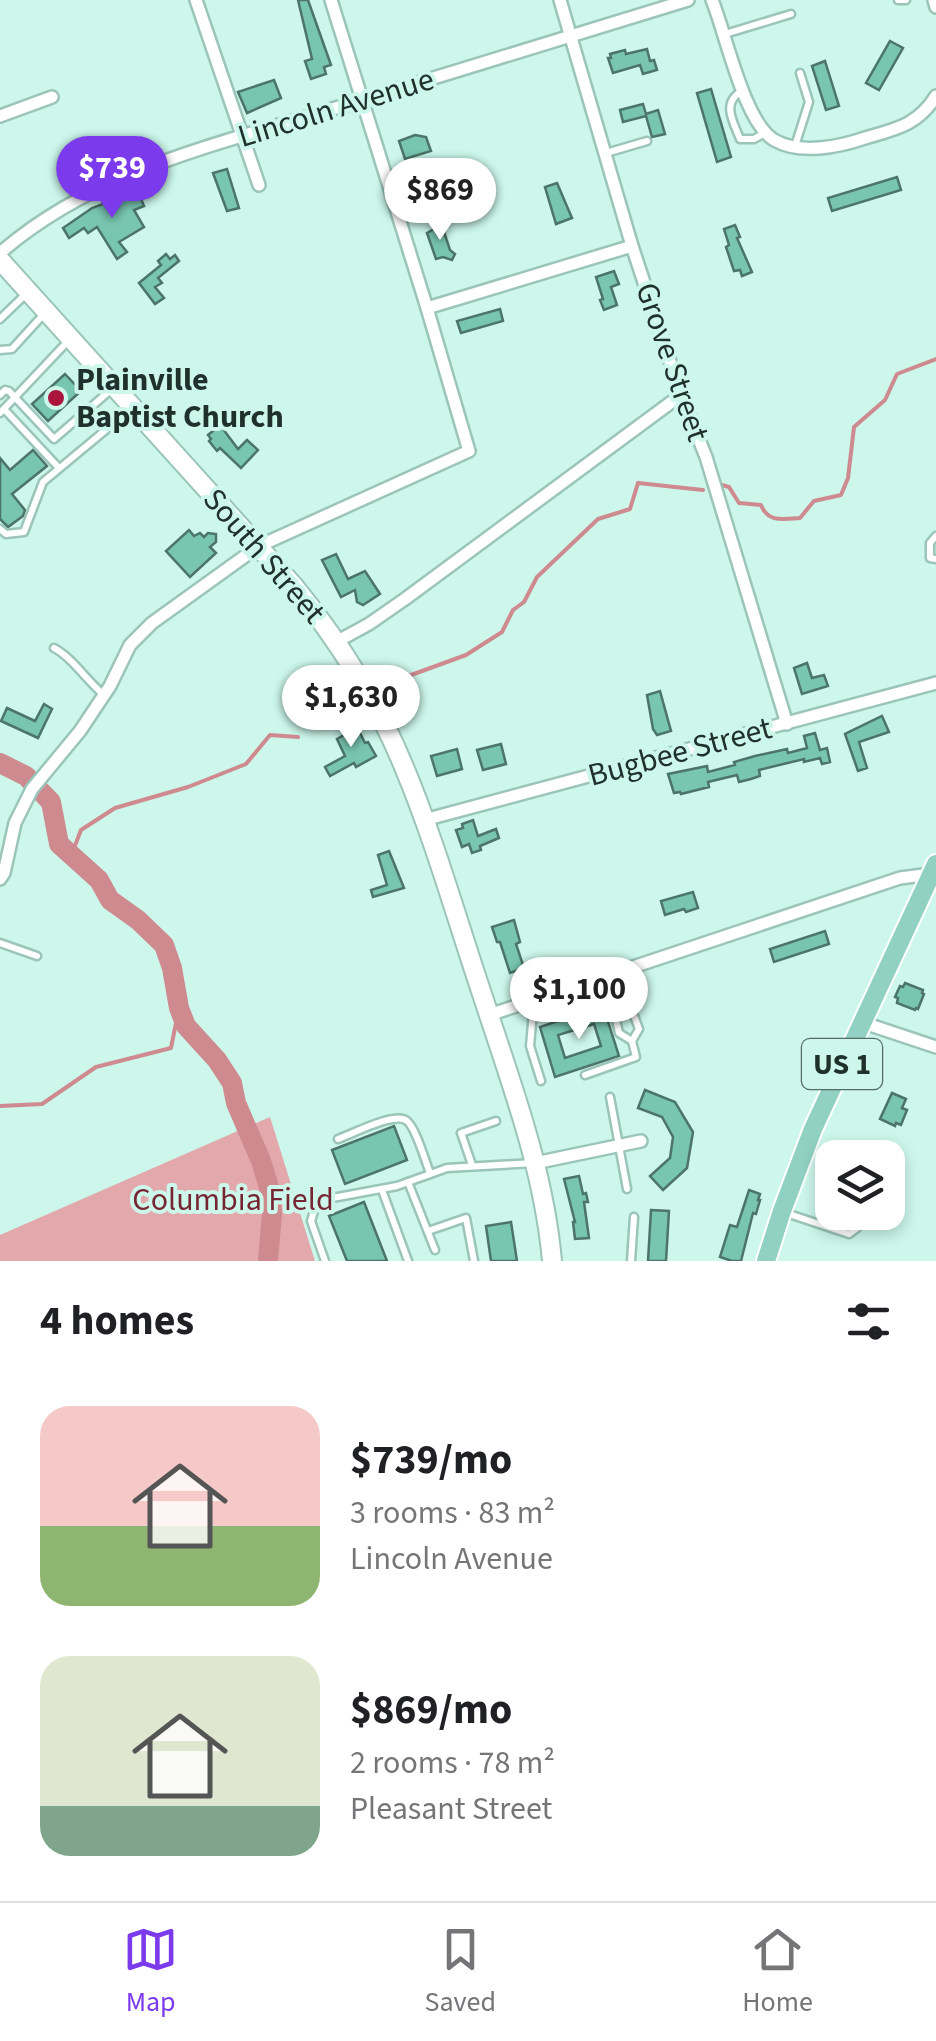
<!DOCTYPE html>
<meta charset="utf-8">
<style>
body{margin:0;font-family:"Source Sans 3",sans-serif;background:#f2f2f2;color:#202124;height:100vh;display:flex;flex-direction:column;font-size:38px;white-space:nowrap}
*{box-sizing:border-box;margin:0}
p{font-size:32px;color:#757577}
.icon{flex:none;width:55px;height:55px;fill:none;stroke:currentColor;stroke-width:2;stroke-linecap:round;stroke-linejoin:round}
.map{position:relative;height:1261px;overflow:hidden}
.details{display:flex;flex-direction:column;background:#fff;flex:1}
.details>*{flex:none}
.controls{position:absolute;left:815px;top:1140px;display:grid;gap:20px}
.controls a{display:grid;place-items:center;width:90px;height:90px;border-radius:20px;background:#fff;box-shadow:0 5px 15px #0003;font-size:50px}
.price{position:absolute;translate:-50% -85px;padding:0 22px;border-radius:35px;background:#fff;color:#222;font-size:32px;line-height:65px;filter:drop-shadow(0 2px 5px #0008)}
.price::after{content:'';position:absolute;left:50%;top:60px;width:30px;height:22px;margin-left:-15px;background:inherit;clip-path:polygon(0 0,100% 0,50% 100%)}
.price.selected{background:#7c3aed;color:#fff}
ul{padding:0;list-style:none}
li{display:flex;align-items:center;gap:30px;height:250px;padding:0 40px}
li span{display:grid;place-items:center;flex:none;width:280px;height:200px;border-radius:30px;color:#555}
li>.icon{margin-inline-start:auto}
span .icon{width:120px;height:120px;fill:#fffc;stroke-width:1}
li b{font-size:42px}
h2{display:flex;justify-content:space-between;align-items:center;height:120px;padding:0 40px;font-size:42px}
.tabs{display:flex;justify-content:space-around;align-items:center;height:140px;border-top:2px solid #e0e0e0;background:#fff;font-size:28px;color:#757577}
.tabs a{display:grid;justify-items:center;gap:5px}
.tabs .selected{color:#7c3aed}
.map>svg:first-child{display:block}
</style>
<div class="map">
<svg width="936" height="1261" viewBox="0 0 936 1261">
<rect width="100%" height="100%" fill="#ccf7ea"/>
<!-- green -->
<path fill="#e2a8ac" d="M270,1117L315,1261H0V1235Z"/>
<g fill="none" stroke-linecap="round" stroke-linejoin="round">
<!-- stream -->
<g stroke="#ce8a8f" stroke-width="4">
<path d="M722,485L729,487L739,503L761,505C768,523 783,519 800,518L814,501L841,495L848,478L854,427L885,400L897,374L936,359"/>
<path d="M381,686L466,655L502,632L513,610L524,602L537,577L598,519L630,509L638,483L703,490"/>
<path d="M71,856L81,830L115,808L188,787L246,764L270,735L298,737"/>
<path d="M0,1106L42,1104L96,1067L171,1048L179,1008"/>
</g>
<!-- river -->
<path stroke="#ce8a8f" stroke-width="20" d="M0,763L26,776L51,802L59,844L99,880L110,900L138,920L164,945L172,968L179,1008L186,1026L217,1060L232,1083L236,1103L261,1161L269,1187L272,1213L268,1261"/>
</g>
<!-- building -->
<g fill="#78c5b0" stroke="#4c7468" stroke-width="2.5" fill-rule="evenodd">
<path d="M298,0H308L331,65L324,67L326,74L311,79L305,61L312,59Z"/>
<path d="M890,41L903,48L879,90L866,83Z"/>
<path d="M647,49L650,61L654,60L657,70L643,74L640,65L613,73L608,58H611L610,54L625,50L626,54Z"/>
<path d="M825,61L839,106L826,110L812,66Z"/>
<path d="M274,80L281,98L247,113L238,92Z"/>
<path d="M711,89L731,157L717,162L697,93Z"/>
<path d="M643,104L646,114L658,110L665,134L652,137L646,116L623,122L620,110Z"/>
<path d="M415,135L426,137L431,151L405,159L399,141Z"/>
<path d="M227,169L239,208L227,211L213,173Z"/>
<path d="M897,177L901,190L832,211L828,198Z"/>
<path d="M557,183L572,218L556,224L545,187Z"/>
<path d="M136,187L144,206L134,210L144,227L119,242L127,252L117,259L97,227L88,233L84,228L69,238L63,228L92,208L127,195L125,191Z"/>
<path d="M440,223L445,225L444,232L450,250L455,254L452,260L443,257L436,259L427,233L434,229Z"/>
<path d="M735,225L740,237L737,238L752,272L742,276L740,270L734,271L726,247L729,245L724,229Z"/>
<path d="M166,254L170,259L175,255L179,261L158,278L162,283L155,287L164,298L155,304L139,283L161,265L158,261Z"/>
<path d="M614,271L619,284L611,287L617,305L604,310L600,300L603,299L596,277Z"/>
<path d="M500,309L503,321L461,333L457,321Z"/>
<path d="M65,374L81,391L48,421L32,404Z"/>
<path d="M220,425L238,449L247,440L258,450L241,468L220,448L217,451L209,441L211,439L208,435Z"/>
<path d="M33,450L47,466L12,494L25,510L23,516L8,527L0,519V458L10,470Z"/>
<path d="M189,530L194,536L200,533L204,537L208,533L216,534V542L210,547L216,553L190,577L166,551Z"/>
<path d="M336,554L348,579L365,571L380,594L363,605L357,602L355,590L341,597L322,560Z"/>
<path d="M807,663L812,678L824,675L828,686L802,694L794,668Z"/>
<path d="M660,691L671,731L657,735L653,729L647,695Z"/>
<path d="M44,704L52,709L38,738L1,721L7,708L35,721Z"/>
<path d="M882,716L889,732L859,742L867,768L858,771L845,734Z"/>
<path d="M354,721L365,743L368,742L376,756L356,767L354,763L330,776L325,767L345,756L337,739L344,735L340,727Z"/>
<path d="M815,733L820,750L827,748L830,762L822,764L820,758L804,762V759L759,770L760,776L751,779L739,782L737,775L708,782L709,787L681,794L680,792L674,793L668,774L707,766L708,772L735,765L734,762L755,756L787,749L788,753L807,748L804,736Z"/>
<path d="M501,744L506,764L483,770L477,750Z"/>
<path d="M457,749L462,769L437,776L431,756Z"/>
<path d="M473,820L478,836L496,829L499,838L480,846L481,850L472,853L469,844L462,847L456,830L463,828L462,824Z"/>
<path d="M389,851L404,888L373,897L371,890L387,885L378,855Z"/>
<path d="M693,892L698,908L686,912L684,909L665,915L661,901Z"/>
<path d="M514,920L520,942L516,944L524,968L510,973L500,942H497L492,927Z"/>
<path d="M825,931L829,944L774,962L770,949Z"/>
<path d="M905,983L923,990L922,993L924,994L918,1009L916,1008L915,1010L897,1003L898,998L895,997L900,986L903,987Z"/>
<path d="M603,1006L619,1056L555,1077L540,1027ZM594,1024L601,1046L565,1058L558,1035Z"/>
<path d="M645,1090L675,1102L693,1132L687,1168L663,1190L650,1176L670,1158L673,1137L662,1117L638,1108Z"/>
<path d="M892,1093L906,1099L902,1108L907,1110L901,1125L896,1123L895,1126L880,1119Z"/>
<path d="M394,1126L407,1160L345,1184L332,1150Z"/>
<path d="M579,1176L583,1194L586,1193L588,1202H584L589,1238L575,1239L573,1222H575L564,1179Z"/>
<path d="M749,1190L760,1194L758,1200H760L756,1214L753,1213L741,1261H732L720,1257L730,1225L737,1227Z"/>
<path d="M364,1202L387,1261H347L329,1216Z"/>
<path d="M651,1210L669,1211L666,1261H648Z"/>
<path d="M511,1222L517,1261H491L486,1226Z"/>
</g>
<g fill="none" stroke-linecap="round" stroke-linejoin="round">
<defs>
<g id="lane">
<path d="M898,0H906"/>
<path d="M725,34L791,14"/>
<path d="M742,91C721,103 733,121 740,139H754L765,133"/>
<path d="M795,146L809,102L800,73"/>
<path d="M606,153L647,141"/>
<path d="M0,319L27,293"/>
<path d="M0,350L12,349L43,315"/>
<path d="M0,395L5,390L9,391L54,439L113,388"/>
<path d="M4,409L59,468"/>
<path d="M0,413L69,340"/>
<path d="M0,529L6,534L24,532L43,482L131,409"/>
<path d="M936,536L930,543V558L936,559"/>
<path d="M54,648C73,658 86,680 103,694"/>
<path d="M0,943L37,956"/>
<path d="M530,1002L533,1012L530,1046L541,1081"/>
<path d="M622,1008L633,1013L639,1029L632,1041"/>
<path d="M533,1018L616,992"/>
<path d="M585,1075L636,1057L632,1041L619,1033L615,1015L621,1008L609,975"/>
<path d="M610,1097L627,1189"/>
<path d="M338,1139C352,1134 396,1111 407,1121C416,1128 425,1161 430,1173"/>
<path d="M472,1165L461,1133L496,1121"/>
<path d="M408,1182L435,1250"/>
<path d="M382,1190L408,1261"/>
<path d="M783,1212L849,1234L857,1228L861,1212"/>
<path d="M428,1231L466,1218L474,1261"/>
<path d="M325,1261L311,1221L315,1208L327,1199L397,1186L447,1168L534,1163"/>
<path d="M631,1261L634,1217"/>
</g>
<g id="street">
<path d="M196,0L259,185"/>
<path d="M560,0L632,246L681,395L706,457L787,724"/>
<path d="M712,0C726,34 744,122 774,140C800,155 839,147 865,138C896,129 918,125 936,96"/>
<path d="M934,0L936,7"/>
<path d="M0,116L52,97"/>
<path d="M0,253C97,169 220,144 339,107C456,72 572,36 688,0"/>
<path d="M427,308L632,246"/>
<path d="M336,642L369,624L405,599L681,395"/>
<path d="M424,820L936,683"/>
<path d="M0,879L4,873L15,823L32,789L80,731L110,686L130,645L152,623L259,546L469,451L427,308L331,0"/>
<path d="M489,1015L900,878L931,874"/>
<path d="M861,1022L936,1047"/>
<path d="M535,1163L641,1141"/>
</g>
<path id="secondary" d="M0,260L293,585C338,640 377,701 404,767C435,841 457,920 483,997C511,1083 544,1170 552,1261"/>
<path id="primary" d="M766,1261L782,1211L813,1129L936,864"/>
</defs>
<!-- lane casing -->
<use href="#lane" stroke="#9bc5b8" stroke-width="11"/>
<!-- street casing -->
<use href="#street" stroke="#9bc5b8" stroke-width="16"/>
<!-- secondary casing -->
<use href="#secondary" stroke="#9bc5b8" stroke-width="22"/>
<!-- primary casing -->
<use href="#primary" stroke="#fff" stroke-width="22"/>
<!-- lane -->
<use href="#lane" stroke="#fff" stroke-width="6"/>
<!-- street -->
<use href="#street" stroke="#fff" stroke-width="11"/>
<!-- secondary -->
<use href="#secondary" stroke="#fff" stroke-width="18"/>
<!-- primary -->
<use href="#primary" stroke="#90d1c1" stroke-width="18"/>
</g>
<!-- markers -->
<circle fill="#ab153c" stroke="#ccf7ea" stroke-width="4" cx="56" cy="398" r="10"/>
<g text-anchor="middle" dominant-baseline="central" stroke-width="8" stroke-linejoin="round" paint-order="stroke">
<!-- shield labels -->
<rect fill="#ccf7ea" stroke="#546c64" stroke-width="2.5" x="802" y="1039" width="80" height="50" rx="8"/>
<g font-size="30" font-weight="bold" fill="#20302b">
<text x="842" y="1064">US 1</text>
</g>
<!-- street labels -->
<g font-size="32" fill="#20302b" stroke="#ccf7ea">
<text transform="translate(336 108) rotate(-17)">Lincoln Avenue</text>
<text transform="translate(672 362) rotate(71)">Grove Street</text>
<text transform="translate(264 556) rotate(49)">South Street</text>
<text transform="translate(680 752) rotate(-15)">Bugbee Street</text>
</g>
<!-- poi labels -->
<g font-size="32" font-weight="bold" fill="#20302b" stroke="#ccf7ea" text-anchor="start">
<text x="76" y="380">Plainville<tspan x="76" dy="37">Baptist Church</tspan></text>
</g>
<!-- park labels -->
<g font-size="32" fill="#762532" stroke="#ccf7ea">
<text x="233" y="1200">Columbia Field</text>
</g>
</g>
</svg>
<div class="controls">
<a><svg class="icon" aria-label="layers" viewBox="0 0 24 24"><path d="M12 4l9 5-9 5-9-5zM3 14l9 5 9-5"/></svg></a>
</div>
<b class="price selected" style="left:112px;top:221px">$739</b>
<b class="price" style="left:440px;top:243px">$869</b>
<b class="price" style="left:351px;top:750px">$1,630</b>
<b class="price" style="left:579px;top:1042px">$1,100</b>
</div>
<section class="details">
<h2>4 homes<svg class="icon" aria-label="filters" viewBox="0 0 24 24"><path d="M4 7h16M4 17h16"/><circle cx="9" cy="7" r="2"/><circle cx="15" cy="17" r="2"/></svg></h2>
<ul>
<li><span style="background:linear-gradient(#f6c9c9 60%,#8fb573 0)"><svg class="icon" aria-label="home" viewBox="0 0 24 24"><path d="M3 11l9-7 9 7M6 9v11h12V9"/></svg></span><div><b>$739/mo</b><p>3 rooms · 83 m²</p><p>Lincoln Avenue</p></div></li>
<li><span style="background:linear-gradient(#dfe7d0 75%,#7fa58c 0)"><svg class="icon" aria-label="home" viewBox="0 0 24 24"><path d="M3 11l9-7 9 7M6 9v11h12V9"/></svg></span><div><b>$869/mo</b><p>2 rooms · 78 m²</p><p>Pleasant Street</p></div></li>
</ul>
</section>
<nav class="tabs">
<a class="selected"><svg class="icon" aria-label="map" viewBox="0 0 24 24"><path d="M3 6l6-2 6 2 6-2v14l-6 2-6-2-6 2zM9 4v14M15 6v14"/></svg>Map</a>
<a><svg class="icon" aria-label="saved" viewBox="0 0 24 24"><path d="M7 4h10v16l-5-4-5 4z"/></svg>Saved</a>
<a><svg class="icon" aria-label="home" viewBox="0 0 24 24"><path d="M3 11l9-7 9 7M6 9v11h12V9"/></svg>Home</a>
</nav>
